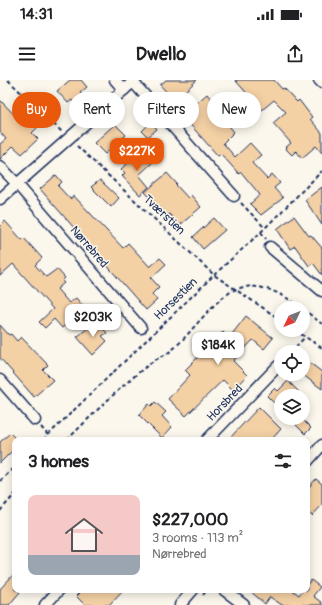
<!DOCTYPE html>
<meta charset="utf-8">
<style>
body{margin:0;font-family:Pangolin,sans-serif;background:#f6f6f6;color:#202124;height:100vh;display:flex;flex-direction:column;font-size:15px;white-space:nowrap}
*{box-sizing:border-box;margin:0}
p{font-size:13px;color:#757577}
.icon{flex:none;width:22px;height:22px;fill:none;stroke:currentColor;stroke-width:2;stroke-linecap:round;stroke-linejoin:round}
.map{position:relative;flex:1;overflow:hidden}
.drawer{position:absolute;left:12px;top:357px;width:298px;height:156px;display:flex;flex-direction:column;background:#fff;border-radius:8px;box-shadow:0 2px 10px #0003}
.drawer>*{flex:none}
.hud{position:absolute;left:12px;top:12px;width:298px;height:36px;display:flex;gap:8px}
.needle{width:26px;rotate:227deg}
.tools{position:absolute;left:274px;top:221px;display:grid;gap:8px}
.tools a{display:grid;place-items:center;width:36px;height:36px;border-radius:50%;background:#fff;box-shadow:0 2px 10px #0003;font-size:20px}
.price{position:absolute;translate:-50% -34px;padding:0 9px;border-radius:8px;background:#fff;color:#222;font-size:13px;line-height:26px;filter:drop-shadow(0 1px 2px #0008)}
.price::after{content:'';position:absolute;left:50%;top:24px;width:12px;height:9px;margin-left:-6px;background:inherit;clip-path:polygon(0 0,100% 0,50% 100%)}
.price.current{background:#ea580c;color:#fff}
ul{padding:0;list-style:none}
li{display:flex;align-items:center;gap:12px;height:100px;padding:0 16px}
li+li{border-top:1px solid #e0e0e0}
li span{display:grid;place-items:center;flex:none;width:112px;height:80px;border-radius:8px;color:#555}
li>.icon{margin-inline-start:auto}
span .icon{width:48px;height:48px;fill:#fffc;stroke-width:1}
li b{font-size:17px}
h2{display:flex;justify-content:space-between;align-items:center;height:48px;padding:0 16px;font-size:17px}
.tag{padding:0 14px;border-radius:18px;background:#fff;box-shadow:0 2px 10px #0003;font-size:14px;line-height:36px}
.tag.current{background:#ea580c;color:#fff}
.status{display:flex;justify-content:space-between;align-items:center;height:28px;padding:0 20px;background:#fff;direction:ltr}
.status svg{height:11px;fill:currentColor}
header{display:flex;justify-content:space-between;align-items:center;height:52px;padding:0 16px;background:#fff;font-size:18px;font-weight:800}
.map>svg:first-child{display:block}
</style>
<div class="status"><b>14:31</b><svg viewBox="0 0 49 12"><path d="M0 12V9h3v3zM5 12V6h3v6zM10 12V3h3v9zM15 12V0h3v12zM26 1h20v11H26zM47 4h2v5h-2z"/></svg></div>
<header><svg class="icon" aria-label="menu" viewBox="0 0 24 24"><path d="M4 6h16M4 12h16M4 18h16"/></svg>Dwello<svg class="icon" aria-label="share" viewBox="0 0 24 24"><path d="M12 15V3M7 8l5-5 5 5M5 13v7h14v-7"/></svg></header>
<div class="map">
<svg width="322" height="525" viewBox="0 0 322 525">
<rect width="100%" height="100%" fill="#fbf7ec"/>
<filter id="ink" filterUnits="userSpaceOnUse"><feTurbulence type="fractalNoise" baseFrequency=".025" numOctaves="2"/><feDisplacementMap in="SourceGraphic" scale="8" xChannelSelector="R" yChannelSelector="G"/><feConvolveMatrix kernelMatrix="1 2 1 2 8 2 1 2 1" color-interpolation-filters="sRGB"/></filter>
<g filter="url(#ink)">
<!-- building -->
<g fill="#f4d0a5" stroke="#1b2f5e">
<path d="M70,0H81L87,7L80,13L86,19L77,27L72,20L68,23L57,11Z"/>
<path d="M166,0H197L181,15L192,27L207,14L229,39L226,42L234,52L223,63L235,77L250,63L261,75L252,83L267,99L272,94L280,103L274,108L283,118L261,135L250,124L260,115L241,92L239,94L221,74L218,76L172,24L175,21L160,5Z"/>
<path d="M235,0H274L282,9L284,8L297,22L299,20L312,37L310,39L322,53V73L316,66L302,78L296,71L292,75L285,68L291,63L273,43L286,32L274,20L262,30Z"/>
<path d="M0,20L25,46L31,41L38,47L32,53L38,59L22,74L13,66L0,79V64L6,59L0,52Z"/>
<path d="M151,42L157,49L148,57L142,51Z"/>
<path d="M115,44L126,55L105,74L94,63Z"/>
<path d="M143,70L154,81L139,95L149,107L140,115L122,96L125,93L121,89Z"/>
<path d="M167,93L177,104L176,105L188,118L191,115L201,127L179,146L169,134L167,136L145,112Z"/>
<path d="M56,95L62,102L58,106L70,119L74,116L123,168L128,163L150,187L160,178L166,184L151,198L159,207L152,214L157,220L146,230L40,109Z"/>
<path d="M100,100L119,118L111,127L91,107Z"/>
<path d="M322,107V145L305,120Z"/>
<path d="M294,136L309,156L311,155L322,168V195L313,183L309,186L295,166L290,169L277,149Z"/>
<path d="M214,138L225,150L203,169L193,157Z"/>
<path d="M5,141L22,160L24,158L42,178L35,185L46,197L57,189L65,198L62,201L64,203L57,209L69,223L76,218L85,228L62,248L54,239L45,248L39,242L53,229L13,184L0,196V146Z"/>
<path d="M246,236L273,258L264,269L253,260L233,281L247,295L233,310L223,300L186,336L168,319L190,295L185,290L223,252L229,258Z"/>
<path d="M96,241L107,253L102,256L107,261L93,275L77,257Z"/>
<path d="M0,245L9,255L11,254L17,261L21,257L48,285L43,290L53,300L34,317L0,278Z"/>
<path d="M303,278L322,292V309L303,295Z"/>
<path d="M288,301L299,312L294,316H280L274,323L267,316L275,308L278,311Z"/>
<path d="M155,322L166,332L162,336L172,347L162,358L139,335L149,324L151,326Z"/>
<path d="M259,327L281,349L271,360H228Z"/>
<path d="M302,339L311,348L305,354L296,345Z"/>
<path d="M10,353L15,358V368L0,383V362Z"/>
<path d="M316,399L322,404V425L312,436L307,431V409Z"/>
<path d="M15,493V510H18L20,512L9,525H0V509Z"/>
<path d="M311,500L320,507L313,516L322,523V525H282L270,517L265,524L249,510H292L299,515L303,510H307V505Z"/>
<path d="M82,510H123L109,525H85L76,516Z"/>
</g>
<g fill="none" stroke-linecap="round" stroke-linejoin="round">
<defs>
<g id="minor">
<path d="M115,0L124,10"/>
<path d="M319,0L322,3"/>
<path d="M133,2L234,116"/>
<path d="M0,86L17,104L141,248"/>
<path d="M0,119L135,0"/>
<path d="M270,167L322,211"/>
<path d="M0,300L35,340"/>
<path d="M207,360L278,286"/>
<path d="M307,382L322,365"/>
<path d="M224,510L244,525"/>
<path d="M45,525L59,510"/>
<path d="M180,525L193,510"/>
</g>
</defs>
<!-- minor casing -->
<use href="#minor" stroke="#1b2f5e" stroke-width="13"/>
<!-- path -->
<g stroke="#1b2f5e" stroke-width="2" stroke-dasharray="4 3" stroke-linecap="butt">
<path d="M8,0L62,52"/>
<path d="M77,66L214,195L281,240"/>
<path d="M241,123L265,148"/>
<path d="M261,152L266,159"/>
<path d="M303,229L322,244"/>
<path d="M295,250L322,268"/>
<path d="M291,272L305,257"/>
<path d="M41,347L48,355"/>
<path d="M43,360L214,195L261,152L322,91"/>
<path d="M67,360C94,333 122,305 152,282C159,277 167,275 173,269C191,254 218,213 240,208C261,202 285,215 301,228"/>
<path d="M0,401L15,387"/>
<path d="M0,431L15,414"/>
<path d="M203,515L207,510"/>
</g>
<!-- minor -->
<use href="#minor" stroke="#fbf7ec" stroke-width="10"/>
</g>
</g>
<g text-anchor="middle" dominant-baseline="central" stroke-width="3" stroke-linejoin="round" paint-order="stroke">
<!-- street labels -->
<g font-size="12" fill="#1b2f5e" stroke="#fbf7ec">
<text transform="translate(164 135) rotate(43)">Tværstien</text>
<text transform="translate(89 167) rotate(49)">Nørrebred</text>
<text transform="translate(176 219) rotate(-44)">Horsestien</text>
<text transform="translate(225 323) rotate(-46)">Horsbred</text>
</g>
</g>
</svg>
<div class="tools">
<a><svg class="needle" viewBox="-14 -14 28 28"><path d="M0-13l5 13h-10z" fill="#e53935"/><path d="M0 13l5-13h-10z" fill="#757577"/></svg></a>
<a><svg class="icon" aria-label="locate" viewBox="0 0 24 24"><circle cx="12" cy="12" r="6"/><path d="M12 2v4M12 18v4M2 12h4M18 12h4"/></svg></a>
<a><svg class="icon" aria-label="layers" viewBox="0 0 24 24"><path d="M12 4l9 5-9 5-9-5zM3 14l9 5 9-5"/></svg></a>
</div>
<b class="price current" style="left:137px;top:92px">$227K</b>
<b class="price" style="left:93px;top:258px">$203K</b>
<b class="price" style="left:218px;top:286px">$184K</b>
<div class="hud">
<a class="tag current">Buy</a>
<a class="tag">Rent</a>
<a class="tag">Filters</a>
<a class="tag">New</a>
</div>
<section class="drawer">
<h2>3 homes<svg class="icon" aria-label="filters" viewBox="0 0 24 24"><path d="M4 7h16M4 17h16"/><circle cx="9" cy="7" r="2"/><circle cx="15" cy="17" r="2"/></svg></h2>
<ul>
<li><span style="background:linear-gradient(#f6c9c9 75%,#9aa5b1 0)"><svg class="icon" aria-label="home" viewBox="0 0 24 24"><path d="M3 11l9-7 9 7M6 9v11h12V9"/></svg></span><div><b>$227,000</b><p>3 rooms · 113 m²</p><p>Nørrebred</p></div></li>
</ul>
</section>
</div>
